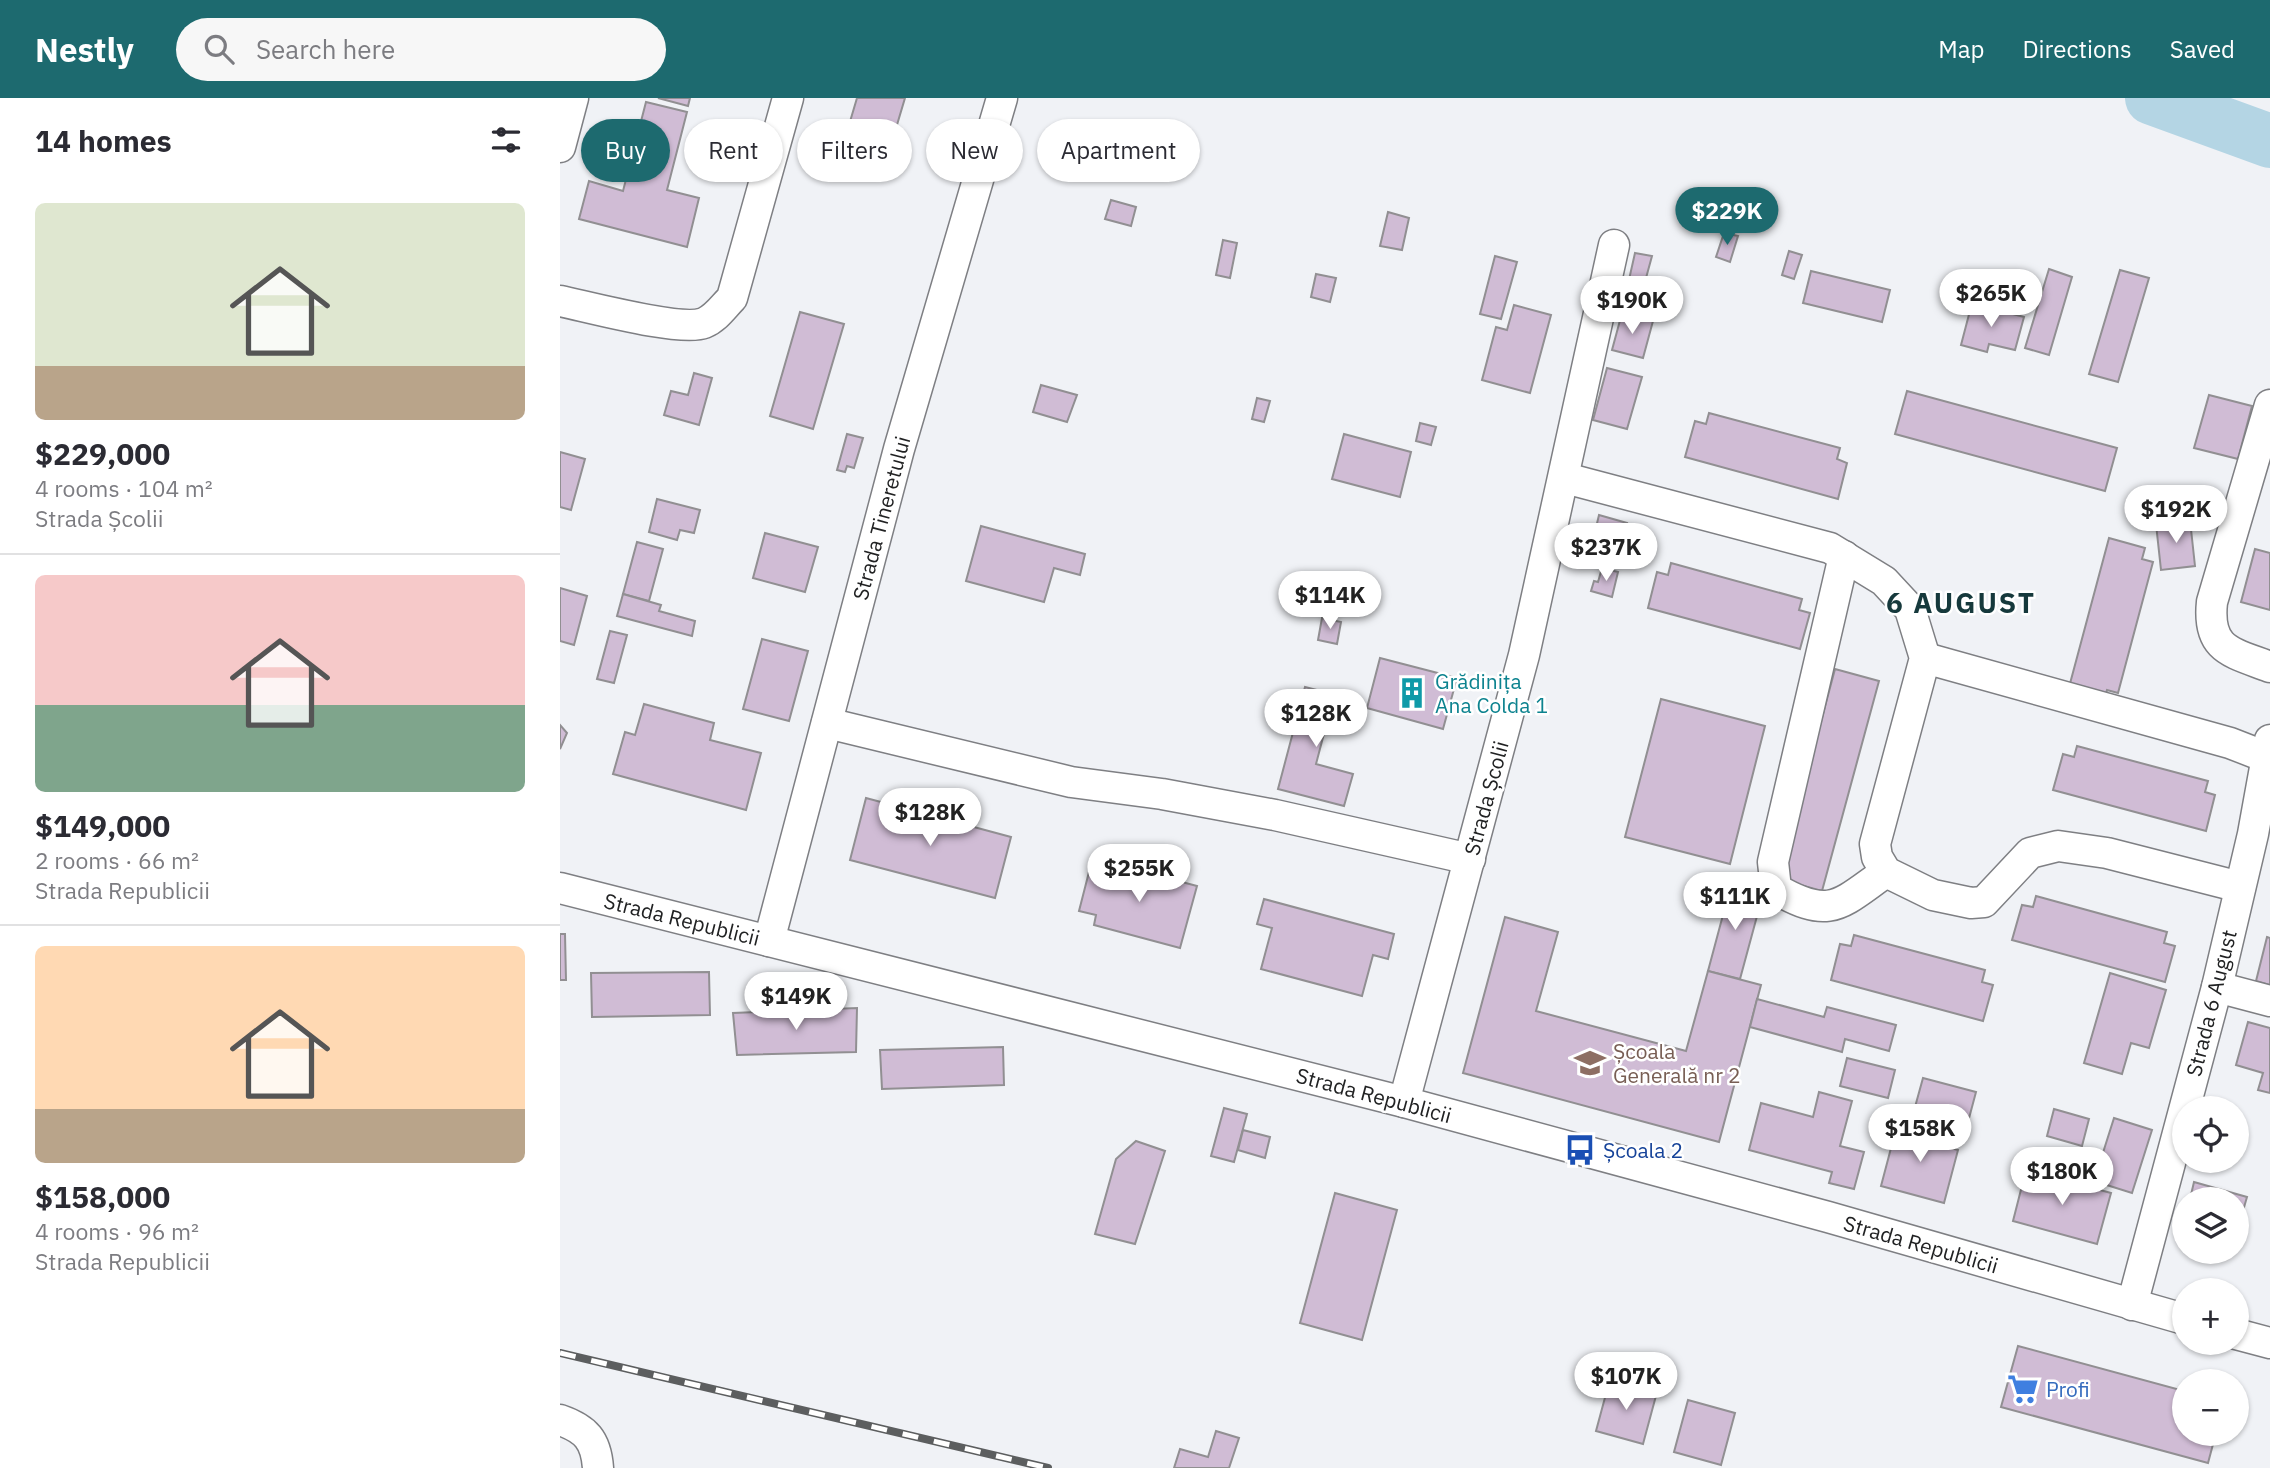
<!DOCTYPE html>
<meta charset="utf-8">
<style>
body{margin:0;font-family:"IBM Plex Sans",sans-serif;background:#f7f7f7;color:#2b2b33;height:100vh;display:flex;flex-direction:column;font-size:26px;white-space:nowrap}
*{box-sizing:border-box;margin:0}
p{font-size:23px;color:#7c7c81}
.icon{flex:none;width:38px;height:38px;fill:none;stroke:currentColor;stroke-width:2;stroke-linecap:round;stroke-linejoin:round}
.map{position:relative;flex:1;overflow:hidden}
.sheet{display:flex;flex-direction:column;background:#fff;width:560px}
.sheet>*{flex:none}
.top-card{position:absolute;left:21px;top:21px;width:665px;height:63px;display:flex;gap:14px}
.controls{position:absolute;left:1612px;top:998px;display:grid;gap:14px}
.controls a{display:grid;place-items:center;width:77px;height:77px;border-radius:50%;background:#fff;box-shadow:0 2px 5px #0004;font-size:35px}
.price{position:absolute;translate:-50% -60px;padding:0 16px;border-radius:24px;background:#fff;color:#222;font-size:23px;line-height:46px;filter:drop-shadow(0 2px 4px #0008)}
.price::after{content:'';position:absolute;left:50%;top:42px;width:21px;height:16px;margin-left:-10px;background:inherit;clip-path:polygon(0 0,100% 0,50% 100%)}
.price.current{background:#1d6a6f;color:#fff}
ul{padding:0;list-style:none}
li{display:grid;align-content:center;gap:14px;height:371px;padding:0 35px}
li+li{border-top:2px solid #e1e1e2}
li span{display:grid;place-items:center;height:217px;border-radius:10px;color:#555}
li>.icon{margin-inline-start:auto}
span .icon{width:126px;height:126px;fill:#fffc;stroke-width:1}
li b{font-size:30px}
h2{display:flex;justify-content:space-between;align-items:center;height:84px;padding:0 35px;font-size:30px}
.tag{padding:0 24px;border-radius:32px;background:#fff;box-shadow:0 2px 5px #0004;font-size:24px;line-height:63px}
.tag.current{background:#1d6a6f;color:#fff}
header{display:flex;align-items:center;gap:42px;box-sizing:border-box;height:98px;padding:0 35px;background:#1d6a6f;color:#fff}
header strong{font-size:33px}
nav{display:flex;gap:38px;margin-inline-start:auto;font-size:24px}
.search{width:490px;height:63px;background:#f7f7f7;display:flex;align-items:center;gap:18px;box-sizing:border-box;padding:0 24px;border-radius:38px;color:#7c7c81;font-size:26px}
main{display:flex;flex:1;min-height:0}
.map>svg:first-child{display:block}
</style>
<header>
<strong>Nestly</strong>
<div class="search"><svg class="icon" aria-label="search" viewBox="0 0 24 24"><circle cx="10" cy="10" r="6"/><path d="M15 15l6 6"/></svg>Search here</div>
<nav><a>Map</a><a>Directions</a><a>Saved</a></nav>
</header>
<main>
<section class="sheet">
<h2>14 homes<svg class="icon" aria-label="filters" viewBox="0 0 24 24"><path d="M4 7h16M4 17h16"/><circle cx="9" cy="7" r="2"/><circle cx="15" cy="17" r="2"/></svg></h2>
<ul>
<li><span style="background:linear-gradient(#dfe7d0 75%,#b9a48a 0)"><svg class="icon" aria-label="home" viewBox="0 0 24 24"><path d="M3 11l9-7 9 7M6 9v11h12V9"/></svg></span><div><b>$229,000</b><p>4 rooms · 104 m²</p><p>Strada Școlii</p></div></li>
<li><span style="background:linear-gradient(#f6c9c9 60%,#7fa58c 0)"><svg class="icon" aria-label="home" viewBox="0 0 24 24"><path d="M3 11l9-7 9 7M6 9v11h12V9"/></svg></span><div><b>$149,000</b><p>2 rooms · 66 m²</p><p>Strada Republicii</p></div></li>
<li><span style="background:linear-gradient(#ffd9b3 75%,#b9a48a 0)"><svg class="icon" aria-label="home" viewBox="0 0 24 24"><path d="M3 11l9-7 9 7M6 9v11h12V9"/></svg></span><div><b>$158,000</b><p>4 rooms · 96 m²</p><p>Strada Republicii</p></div></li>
</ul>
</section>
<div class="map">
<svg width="1710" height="1370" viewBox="0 0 1710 1370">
<rect width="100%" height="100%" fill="#f0f2f6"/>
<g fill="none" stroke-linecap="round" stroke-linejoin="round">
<!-- river -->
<path stroke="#b4d5e4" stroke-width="54" d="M1592,0L1710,43"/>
</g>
<!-- building -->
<g fill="#d0bcd5" stroke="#918f92" stroke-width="2">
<path d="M98,0H130L128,8Z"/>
<path d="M297,0H345L325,67L281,54Z"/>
<path d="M86,4L127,14L107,92L139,100L127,149L19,121L29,83L63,93Z"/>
<path d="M551,102L576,109L571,128L545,121Z"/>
<path d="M828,114L849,120L842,152L820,148Z"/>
<path d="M1164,135L1178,138L1170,164L1156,159Z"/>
<path d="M663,142L677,145L670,180L656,177Z"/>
<path d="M1229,153L1242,157L1234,181L1222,177Z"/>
<path d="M1075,155L1092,158L1083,191L1068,186Z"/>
<path d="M935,158L957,164L941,221L920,216Z"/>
<path d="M1489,171L1512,179L1489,257L1465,250Z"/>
<path d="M1560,172L1589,180L1558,284L1529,276Z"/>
<path d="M1251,173L1330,192L1322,224L1243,205Z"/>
<path d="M756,176L776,180L770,204L751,199Z"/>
<path d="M1412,205L1464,219L1455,252L1429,246L1427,254L1401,247Z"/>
<path d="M954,207L991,217L970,295L922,282L936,229L947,232Z"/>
<path d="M240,214L284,226L253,331L210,318Z"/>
<path d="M1062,215L1093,223L1083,260L1052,252Z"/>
<path d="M1047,270L1082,279L1067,331L1033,322Z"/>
<path d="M134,275L152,280L139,327L104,317L111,293L128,297Z"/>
<path d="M481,287L517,297L507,324L473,314Z"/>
<path d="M1347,293L1557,350L1545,393L1335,336Z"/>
<path d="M1649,297L1692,308L1678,361L1634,350Z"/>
<path d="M697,300L710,303L704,324L692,321Z"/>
<path d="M1149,315L1280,350L1277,361L1287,365L1278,401L1125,359L1135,323L1146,326Z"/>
<path d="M860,325L876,329L871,347L856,343Z"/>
<path d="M287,336L303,340L294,370L287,368L285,374L277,372Z"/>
<path d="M784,336L851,354L840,399L772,381Z"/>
<path d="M0,354L25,361L11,412L0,409Z"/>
<path d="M97,401L140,412L134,435L120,432L117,442L89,434Z"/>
<path d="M1039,417L1067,425L1060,450L1033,442Z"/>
<path d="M1630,422L1635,468L1601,472L1596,426Z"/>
<path d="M421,428L525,456L520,477L494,470L484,504L406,483Z"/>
<path d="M205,435L258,449L245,494L193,480Z"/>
<path d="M1549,440L1585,450L1582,461L1593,464L1558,595L1547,592L1544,602L1508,593Z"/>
<path d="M77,444L103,451L89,503L63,496Z"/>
<path d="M1695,451L1710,455V512L1681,504Z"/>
<path d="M1111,465L1242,501L1239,512L1250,515L1240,551L1088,510L1097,474L1108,477Z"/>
<path d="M1042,470L1058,474L1052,499L1031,493L1034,483L1038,484Z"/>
<path d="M0,490L27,498L14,547L0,543Z"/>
<path d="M63,496L101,507L99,513L135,523L132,538L57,518Z"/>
<path d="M762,520L781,524L777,546L758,542Z"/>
<path d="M50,533L67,537L54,585L37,581Z"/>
<path d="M202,541L248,553L229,623L183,611Z"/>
<path d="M820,560L897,580L883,631L807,610Z"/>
<path d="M1275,571L1319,583L1262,793L1219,781Z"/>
<path d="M745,589L792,601L783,633L766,628L756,666L793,676L784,708L718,691Z"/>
<path d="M1101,601L1205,628L1170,766L1065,739Z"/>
<path d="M84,606L154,625L150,642L201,655L186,712L53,676L65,634L75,637Z"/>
<path d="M0,627L7,635L0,651Z"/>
<path d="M1517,648L1648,683L1645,694L1655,697L1646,733L1493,692L1503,656L1514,659Z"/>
<path d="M306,700L451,739L435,800L290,762Z"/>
<path d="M550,765L637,788L620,850L534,827L536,817L519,813L530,770L548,774Z"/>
<path d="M1171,787L1203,796L1180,881L1148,873Z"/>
<path d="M1476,798L1607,834L1604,845L1615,848L1605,884L1452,842L1462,807L1473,809Z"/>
<path d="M704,801L834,836L828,861L813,857L802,898L701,871L712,830L697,826Z"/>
<path d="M945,819L998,834L976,913L1126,953L1148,873L1201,887L1159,1044L903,975Z"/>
<path d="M0,836H5L6,882H0Z"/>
<path d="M1294,837L1425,872L1422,884L1433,887L1423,923L1271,882L1280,846L1291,848Z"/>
<path d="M1707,839L1710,840V887L1696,883Z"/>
<path d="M149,874L150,917L32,919L31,875Z"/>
<path d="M1550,875L1606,892L1589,950L1571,945L1562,976L1524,965Z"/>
<path d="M1197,901L1264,919L1267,909L1336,927L1329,953L1285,941L1282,954L1190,929Z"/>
<path d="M297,910L296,954L177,957L173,915Z"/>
<path d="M1688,924L1710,930V995L1698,992L1703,975L1676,967Z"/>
<path d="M443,949L444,987L322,991L320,952Z"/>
<path d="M1287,960L1335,972L1328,1000L1280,988Z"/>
<path d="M1363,980L1416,994L1408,1024L1355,1009Z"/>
<path d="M1259,994L1292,1003L1280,1048L1304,1054L1294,1091L1269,1085L1272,1074L1189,1052L1201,1005L1253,1019Z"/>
<path d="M664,1010L687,1016L674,1064L651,1058Z"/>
<path d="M1494,1011L1529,1021L1522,1048L1487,1038Z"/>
<path d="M1554,1020L1592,1032L1572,1095L1534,1083Z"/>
<path d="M1352,1023L1380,1030L1376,1046L1398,1052L1384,1105L1321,1088L1335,1035L1348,1038Z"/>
<path d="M683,1032L710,1039L705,1060L678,1052Z"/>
<path d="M576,1043L605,1053L575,1146L535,1136L556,1061Z"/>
<path d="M1466,1072L1551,1095L1537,1146L1453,1123Z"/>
<path d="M1634,1084L1687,1099L1676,1137V1101H1630Z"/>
<path d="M775,1095L837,1112L802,1242L740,1225Z"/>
<path d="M1458,1248L1624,1293V1335H1656L1648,1365L1441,1309Z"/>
<path d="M1050,1281L1097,1294L1083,1346L1036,1333Z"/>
<path d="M1128,1302L1175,1315L1161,1367L1114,1354Z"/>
<path d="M656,1333L679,1340L669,1370H614L620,1351L648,1359Z"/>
</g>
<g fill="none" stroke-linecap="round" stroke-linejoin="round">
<defs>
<g id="minor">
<path d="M0,49L13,0"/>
<path d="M0,203C29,209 121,234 144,225C156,220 163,209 172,200L228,0"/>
<path d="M1710,307L1652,504C1647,552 1671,554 1710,569"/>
<path d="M1005,380L1270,450L1324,483L1350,511L1365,560L1315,746L1317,759L1326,774L1373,797L1411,805L1424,804L1470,755L1498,748L1547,755L1680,789"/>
<path d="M1284,458L1213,764L1216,791C1271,823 1280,806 1326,774"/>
<path d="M1365,560L1670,645L1706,659"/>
<path d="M267,625L511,684L602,696L715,717L910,761"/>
<path d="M0,790L844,1004L1268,1119L1624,1221"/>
<path d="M209,843L339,351L442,0"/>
<path d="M1657,889L1710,903"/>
<path d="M844,1004L964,557L1054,147"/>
<path d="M1572,1207L1657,889L1693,736L1710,642"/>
<path d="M1676,1236L1710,1245"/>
<path d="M0,1322C26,1331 36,1342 38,1370"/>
</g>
</defs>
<!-- minor casing -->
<use href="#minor" stroke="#7e7f83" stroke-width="33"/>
<!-- minor -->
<use href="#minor" stroke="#fff" stroke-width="30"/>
<defs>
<path id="rail" d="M0,1255L488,1370"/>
</defs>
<!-- rail casing -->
<use href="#rail" stroke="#5c5e5f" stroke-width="8"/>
<!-- rail -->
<use href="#rail" stroke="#fff" stroke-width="5" stroke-dasharray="16" stroke-linecap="butt"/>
</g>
<!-- icons -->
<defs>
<symbol id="building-bare" viewBox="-9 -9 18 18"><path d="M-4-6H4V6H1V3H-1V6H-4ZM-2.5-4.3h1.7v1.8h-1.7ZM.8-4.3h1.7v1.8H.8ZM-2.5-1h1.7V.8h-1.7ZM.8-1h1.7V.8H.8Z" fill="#0f9aa8" stroke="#fff" stroke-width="2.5" paint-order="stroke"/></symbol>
<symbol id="school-bare" viewBox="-9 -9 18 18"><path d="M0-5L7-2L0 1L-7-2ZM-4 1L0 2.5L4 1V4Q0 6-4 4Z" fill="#8d6e63" stroke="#fff" stroke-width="2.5" paint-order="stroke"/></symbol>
<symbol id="bus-bare" viewBox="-9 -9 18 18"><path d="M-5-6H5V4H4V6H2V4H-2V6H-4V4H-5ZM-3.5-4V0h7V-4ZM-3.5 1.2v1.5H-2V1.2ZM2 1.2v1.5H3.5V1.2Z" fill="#1a4fb4" stroke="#fff" stroke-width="2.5" paint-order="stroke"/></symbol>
<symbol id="supermarket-bare" viewBox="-9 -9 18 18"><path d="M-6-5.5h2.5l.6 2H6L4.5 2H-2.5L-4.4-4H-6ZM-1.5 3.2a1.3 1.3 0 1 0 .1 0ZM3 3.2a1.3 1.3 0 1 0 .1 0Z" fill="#3f7fe0" stroke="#fff" stroke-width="2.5" paint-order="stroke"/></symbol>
</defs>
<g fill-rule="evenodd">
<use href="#building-bare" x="830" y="573" width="44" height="44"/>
<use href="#school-bare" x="1008" y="943" width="44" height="44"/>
<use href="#bus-bare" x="998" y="1030" width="44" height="44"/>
<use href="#supermarket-bare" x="1441" y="1269" width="44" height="44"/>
</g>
<g text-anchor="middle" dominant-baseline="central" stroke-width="5" stroke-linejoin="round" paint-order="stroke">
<!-- street labels -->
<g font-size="21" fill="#212223" stroke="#fff">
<text transform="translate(321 420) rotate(-75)">Strada Tineretului</text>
<text transform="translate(926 700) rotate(-75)">Strada Școlii</text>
<text transform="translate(122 821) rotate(14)">Strada Republicii</text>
<text transform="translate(1651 905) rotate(-76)">Strada 6 August</text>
<text transform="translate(814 997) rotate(15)">Strada Republicii</text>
<text transform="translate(1361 1146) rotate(16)">Strada Republicii</text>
</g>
<!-- culture labels -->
<g font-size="21" fill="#0d838f" stroke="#fff" text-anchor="start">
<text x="875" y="583">Grădinița<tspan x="875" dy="24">Ana Colda 1</tspan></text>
</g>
<!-- education labels -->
<g font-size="21" fill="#785e54" stroke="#fff" text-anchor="start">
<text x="1053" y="953">Școala<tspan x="1053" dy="24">Generală nr 2</tspan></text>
</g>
<!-- transit labels -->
<g font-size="21" fill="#164399" stroke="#fff" text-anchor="start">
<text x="1043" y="1052">Școala 2</text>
</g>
<!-- shop labels -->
<g font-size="21" fill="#366cbe" stroke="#fff" text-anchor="start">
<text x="1486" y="1291">Profi</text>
</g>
<!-- district labels -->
<g font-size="28" font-weight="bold" letter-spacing="2" fill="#16393c" stroke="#fff">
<text x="1401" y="504">6 AUGUST</text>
</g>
</g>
</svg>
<div class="controls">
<a><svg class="icon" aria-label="locate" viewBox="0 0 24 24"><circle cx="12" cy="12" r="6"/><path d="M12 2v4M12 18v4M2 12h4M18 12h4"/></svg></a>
<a><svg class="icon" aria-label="layers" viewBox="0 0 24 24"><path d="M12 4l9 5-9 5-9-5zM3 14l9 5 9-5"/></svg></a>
<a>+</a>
<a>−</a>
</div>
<b class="price current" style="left:1167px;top:149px">$229K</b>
<b class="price" style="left:1431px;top:231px">$265K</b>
<b class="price" style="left:1072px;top:238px">$190K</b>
<b class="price" style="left:1616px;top:447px">$192K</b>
<b class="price" style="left:1046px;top:485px">$237K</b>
<b class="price" style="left:770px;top:533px">$114K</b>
<b class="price" style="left:756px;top:651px">$128K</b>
<b class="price" style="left:370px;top:750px">$128K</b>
<b class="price" style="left:579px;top:806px">$255K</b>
<b class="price" style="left:1175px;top:834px">$111K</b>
<b class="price" style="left:236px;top:934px">$149K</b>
<b class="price" style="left:1360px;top:1066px">$158K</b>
<b class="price" style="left:1502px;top:1109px">$180K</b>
<b class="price" style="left:1066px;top:1314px">$107K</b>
<div class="top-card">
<a class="tag current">Buy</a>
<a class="tag">Rent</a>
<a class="tag">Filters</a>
<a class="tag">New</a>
<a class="tag">Apartment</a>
</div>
</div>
</main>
